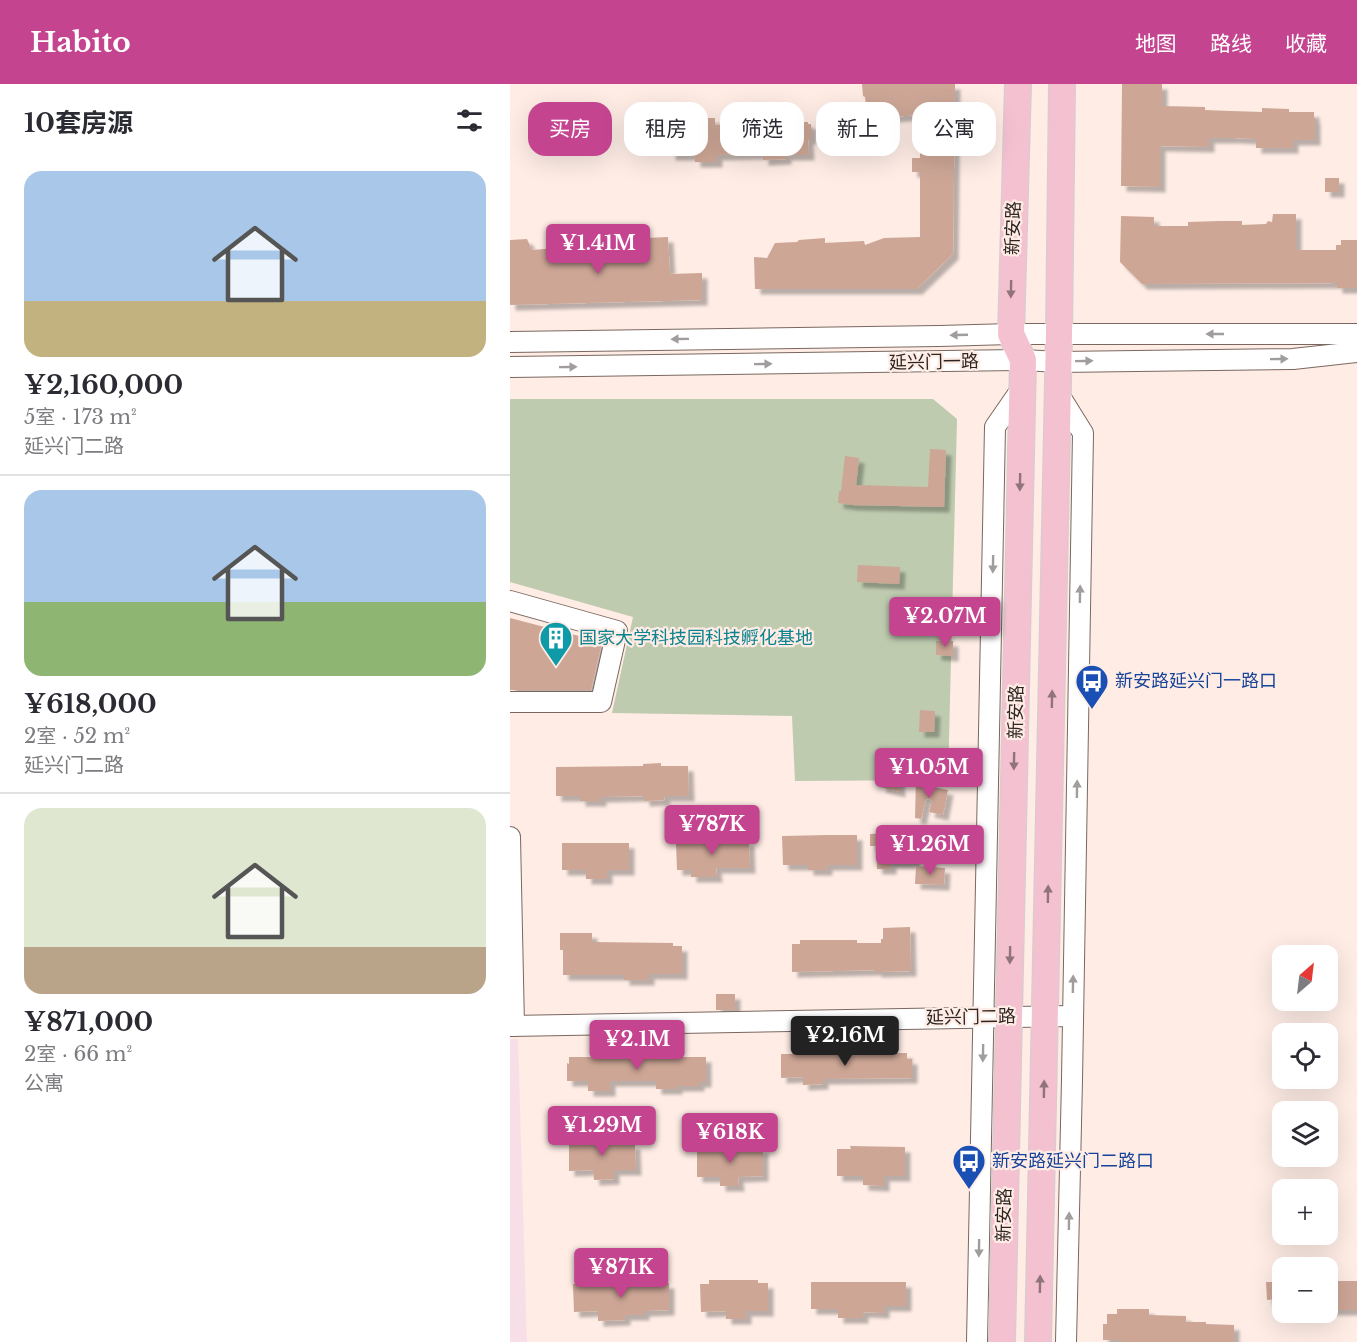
<!DOCTYPE html>
<html lang="zh">
<meta charset="utf-8">
<style>
body{margin:0;font-family:"Libre Baskerville","Noto Sans SC",serif;background:#f7f7f7;color:#2b2b33;height:100vh;display:flex;flex-direction:column;font-size:22px;white-space:nowrap}
*{box-sizing:border-box;margin:0}
p{font-size:20px;color:#7c7c81}
.icon{flex:none;width:33px;height:33px;fill:none;stroke:currentColor;stroke-width:2;stroke-linecap:round;stroke-linejoin:round}
.map{position:relative;flex:1;overflow:hidden}
.sheet{display:flex;flex-direction:column;background:#fff;width:510px}
.sheet>*{flex:none}
.guide{position:absolute;left:18px;top:18px;width:570px;height:54px;display:flex;gap:12px}
.needle{width:39px;rotate:28deg}
.buttons{position:absolute;left:762px;top:861px;display:grid;gap:12px}
.buttons a{display:grid;place-items:center;width:66px;height:66px;border-radius:12px;background:#fff;box-shadow:0 6px 24px #0002;font-size:30px}
.price{position:absolute;translate:-50% -51px;padding:0 14px;border-radius:6px;background:#c44490;color:#fff;font-size:20px;line-height:39px;filter:drop-shadow(0 2px 3px #0008)}
.price::after{content:'';position:absolute;left:50%;top:36px;width:18px;height:14px;margin-left:-9px;background:inherit;clip-path:polygon(0 0,100% 0,50% 100%)}
.price.current{background:#222;color:#fff}
ul{padding:0;list-style:none}
li{display:grid;align-content:center;gap:12px;height:318px;padding:0 24px}
li+li{border-top:2px solid #e1e1e2}
li span{display:grid;place-items:center;height:186px;border-radius:18px;color:#555}
li>.icon{margin-inline-start:auto}
span .icon{width:108px;height:108px;fill:#fffc;stroke-width:1}
li b{font-size:26px}
h2{display:flex;justify-content:space-between;align-items:center;height:72px;padding:0 24px;font-size:26px}
.pill{padding:0 21px;border-radius:18px;background:#fff;box-shadow:0 6px 24px #0002;font-size:21px;line-height:54px}
.pill.current{background:#c44490;color:#fff}
header{display:flex;align-items:center;gap:36px;box-sizing:border-box;height:84px;padding:0 30px;background:#c44490;color:#fff}
header strong{font-size:28px}
nav{display:flex;gap:33px;margin-inline-start:auto;font-size:21px}
main{display:flex;flex:1;min-height:0}
.map>svg:first-child{display:block}
</style>
<header>
<strong>Habito</strong>
<nav><a>地图</a><a>路线</a><a>收藏</a></nav>
</header>
<main>
<section class="sheet">
<h2>10套房源<svg class="icon" aria-label="filters" viewBox="0 0 24 24"><path d="M4 7h16M4 17h16"/><circle cx="9" cy="7" r="2"/><circle cx="15" cy="17" r="2"/></svg></h2>
<ul>
<li><span style="background:linear-gradient(#a9c7e8 70%,#c2b280 0)"><svg class="icon" aria-label="home" viewBox="0 0 24 24"><path d="M3 11l9-7 9 7M6 9v11h12V9"/></svg></span><div><b>¥2,160,000</b><p>5室 · 173 m²</p><p>延兴门二路</p></div></li>
<li><span style="background:linear-gradient(#a9c7e8 60%,#8fb573 0)"><svg class="icon" aria-label="home" viewBox="0 0 24 24"><path d="M3 11l9-7 9 7M6 9v11h12V9"/></svg></span><div><b>¥618,000</b><p>2室 · 52 m²</p><p>延兴门二路</p></div></li>
<li><span style="background:linear-gradient(#dfe7d0 75%,#b9a48a 0)"><svg class="icon" aria-label="home" viewBox="0 0 24 24"><path d="M3 11l9-7 9 7M6 9v11h12V9"/></svg></span><div><b>¥871,000</b><p>2室 · 66 m²</p><p>公寓</p></div></li>
</ul>
</section>
<div class="map">
<svg width="847" height="1258" viewBox="0 0 847 1258">
<defs>
<filter id="shadow"><feDropShadow dx="5.5" dy="5.5" stdDeviation="1.5" flood-color="#0004"/></filter>
</defs>
<rect width="100%" height="100%" fill="#feece5"/>
<!-- education -->
<path fill="#f8dfe7" d="M0,955H8L17,1258H0Z"/>
<!-- green -->
<path fill="#becbaf" d="M0,315H423L447,335L438,696L285,697L282,632L102,629L123,533L0,498Z"/>
<!-- building -->
<g fill="#cda696" filter="url(#shadow)">
<path d="M352,0H445L443,170L407,205H245L244,173L257,174L265,159L287,158L289,156L315,154V159L354,157L355,161L374,154L410,153V88H402V74H410V60H418L419,30L382,33L380,29H378L377,22H356L355,13L353,12Z"/>
<path d="M612,0H652V22L695,23V26L721,27L752,28V24L779,25V28H804V34H805V56H783V64H746V55L725,54H699V63L650,62V103L611,102Z"/>
<path d="M255,33H273V38H298V40H301V55H298L299,71H276V75L253,76V70L207,71V78H185V71H160V57H158L157,42L186,41V34H205V41L255,40Z"/>
<rect x="815" y="94" width="14" height="14"/>
<path d="M763,130H786V166H826V161H831V156H847V204H827V199L632,200L610,178L611,132L644,133V142H678V138L710,137H732V141L756,140L758,137L762,138Z"/>
<path d="M158,153L160,190L192,189V216L0,221V156L17,155L22,166L71,162V163L102,162L107,164L136,163L135,154Z"/>
<path d="M420,365L436,366L434,423L342,421L328,419L329,407H331L335,372L349,374L346,401L418,403Z"/>
<path d="M348,481L390,483L389,500L347,498Z"/>
<path d="M0,534L92,558L81,606H0Z"/>
<path d="M426,557H443V572L426,571Z"/>
<path d="M410,626L425,627L424,648H409Z"/>
<path d="M151,679V682H178L179,712H155L154,716L134,717V712L91,713V717H70V712H46V683L133,682V680Z"/>
<path d="M374,687L389,691L390,708L370,703Z"/>
<path d="M406,695L420,699L419,702L438,706L433,731L419,728L422,716L416,715L411,735L405,734Z"/>
<path d="M377,749V751H405V779H381V785H367L366,762H360V750Z"/>
<path d="M318,751H347V781H317V786H298V781H273L272,752Z"/>
<path d="M217,754H229V757H239L240,784H206L207,793H181V786H167L166,759H176V755Z"/>
<path d="M52,759H119V786H97V795H76V786H52Z"/>
<path d="M406,782L435,784L434,801L405,800Z"/>
<path d="M400,843L401,887L366,888V886L282,888V860H290V856H347V859H371V855H373V844Z"/>
<path d="M50,849H82V858L163,859V862H172V890H139V896H114V891H53V866H50Z"/>
<rect x="206" y="910" width="19" height="16"/>
<path d="M397,969V975H402V994L313,995V1000L293,1001V993L271,994V970Z"/>
<path d="M59,973H196V998H189V1002H167V1005H146V997H100V1007H78V997H57V979L59,980Z"/>
<path d="M108,1055L109,1060H125L126,1086H104V1095L84,1096L83,1086L59,1087V1059H68V1056Z"/>
<path d="M340,1062L395,1063V1092H374V1102L353,1101V1092H327V1065H341Z"/>
<path d="M194,1063H243V1064H253V1092L228,1093L229,1102H210V1093H187V1065H194Z"/>
<path d="M199,1196H248V1199H258V1227H236V1235H216V1227L191,1228L190,1200H199Z"/>
<rect x="818" y="1197" width="29" height="29"/>
<path d="M301,1198H396V1222H374V1229L353,1228V1234H328V1225H301Z"/>
<path d="M756,1198H772V1215L757,1216Z"/>
<path d="M159,1199V1226L134,1227V1231H115V1236L88,1237V1227L64,1228L63,1200Z"/>
<path d="M607,1225H639V1231L676,1232V1238H696V1240L724,1241V1258H612V1256H593V1240H597V1230H607Z"/>
</g>
<g fill="none" stroke-linecap="round" stroke-linejoin="round">
<defs>
<g id="minor">
<path d="M0,258L429,252L501,250H847"/>
<path d="M0,283L513,276L549,278L783,275L847,268"/>
<path d="M548,309L573,349L562,996L556,1258"/>
<path d="M0,517L107,547L91,618H0"/>
<path d="M0,753L4,942"/>
<path d="M0,942L563,932"/>
<path d="M467,1258L485,343L512,304"/>
</g>
<g id="major">
<path d="M492,1258L513,276L501,250L508,0"/>
<path d="M528,1258L549,250L552,0"/>
</g>
</defs>
<!-- minor casing -->
<use href="#minor" stroke="#7a6860" stroke-width="22"/>
<!-- major casing -->
<use href="#major" stroke="#d1cfcf" stroke-width="28"/>
<!-- minor -->
<use href="#minor" stroke="#fff" stroke-width="20"/>
<!-- major -->
<use href="#major" stroke="#f3c1d0" stroke-width="26"/>
</g>
<!-- one-way arrows -->
<defs><path id="oneway-solid" d="M-6-.8H1V-3.2L6.5 0L1 3.2V.8H-6Z" transform="scale(1.5)"/></defs>
<g fill="#90747a">
<use href="#oneway-solid" transform="translate(501 205) rotate(91)"/>
<use href="#oneway-solid" transform="translate(510 398) rotate(91)"/>
<use href="#oneway-solid" transform="translate(542 615) rotate(-89)"/>
<use href="#oneway-solid" transform="translate(504 677) rotate(91)"/>
<use href="#oneway-solid" transform="translate(538 810) rotate(-89)"/>
<use href="#oneway-solid" transform="translate(500 871) rotate(91)"/>
<use href="#oneway-solid" transform="translate(534 1005) rotate(-89)"/>
<use href="#oneway-solid" transform="translate(530 1200) rotate(-89)"/>
</g>
<g fill="#a19d9c">
<use href="#oneway-solid" transform="translate(705 250) rotate(-180)"/>
<use href="#oneway-solid" transform="translate(449 251) rotate(178)"/>
<use href="#oneway-solid" transform="translate(170 255) rotate(179)"/>
<use href="#oneway-solid" transform="translate(769 275) rotate(-1)"/>
<use href="#oneway-solid" transform="translate(574 277) rotate(-1)"/>
<use href="#oneway-solid" transform="translate(253 280) rotate(-1)"/>
<use href="#oneway-solid" transform="translate(58 283) rotate(-1)"/>
<use href="#oneway-solid" transform="translate(483 480) rotate(91)"/>
<use href="#oneway-solid" transform="translate(570 510) rotate(-89)"/>
<use href="#oneway-solid" transform="translate(567 705) rotate(-89)"/>
<use href="#oneway-solid" transform="translate(563 900) rotate(-89)"/>
<use href="#oneway-solid" transform="translate(473 969) rotate(91)"/>
<use href="#oneway-solid" transform="translate(559 1137) rotate(-89)"/>
<use href="#oneway-solid" transform="translate(469 1164) rotate(91)"/>
</g>
<!-- icons -->
<defs>
<symbol id="building-pin" viewBox="-11 -11 22 30"><path d="M0 17L-7.5 6A9.5 9.5 0 1 1 7.5 6Z" fill="#0f9aa8" stroke="#feece5"/><path d="M-4-6H4V6H1V3H-1V6H-4ZM-2.5-4.3h1.7v1.8h-1.7ZM.8-4.3h1.7v1.8H.8ZM-2.5-1h1.7V.8h-1.7ZM.8-1h1.7V.8H.8Z" fill="#fff"/></symbol>
<symbol id="bus-pin" viewBox="-11 -11 22 30"><path d="M0 17L-7.5 6A9.5 9.5 0 1 1 7.5 6Z" fill="#1a4fb4" stroke="#feece5"/><path d="M-5-6H5V4H4V6H2V4H-2V6H-4V4H-5ZM-3.5-4V0h7V-4ZM-3.5 1.2v1.5H-2V1.2ZM2 1.2v1.5H3.5V1.2Z" fill="#fff"/></symbol>
</defs>
<g fill-rule="evenodd">
<use href="#building-pin" x="27" y="535" width="38" height="52"/>
<use href="#bus-pin" x="563" y="578" width="38" height="52"/>
<use href="#bus-pin" x="440" y="1058" width="38" height="52"/>
</g>
<g text-anchor="middle" dominant-baseline="central" stroke-width="4.5" stroke-linejoin="round" paint-order="stroke">
<!-- street labels -->
<g font-size="18" fill="#2e2623" stroke="#feece5">
<text transform="translate(503 144) rotate(-88)">新安路</text>
<text transform="translate(424 278) rotate(-1)">延兴门一路</text>
<text transform="translate(506 628) rotate(-89)">新安路</text>
<text transform="translate(461 933) rotate(-1)">延兴门二路</text>
<text transform="translate(494 1131) rotate(-89)">新安路</text>
</g>
<!-- culture labels -->
<g font-size="18" fill="#0d838f" stroke="#feece5" text-anchor="start">
<text x="69" y="554">国家大学科技园科技孵化基地</text>
</g>
<!-- transit labels -->
<g font-size="18" fill="#164399" stroke="#feece5" text-anchor="start">
<text x="605" y="597">新安路延兴门一路口</text>
<text x="482" y="1077">新安路延兴门二路口</text>
</g>
</g>
</svg>
<div class="buttons">
<a><svg class="needle" viewBox="-14 -14 28 28"><path d="M0-13l5 13h-10z" fill="#e53935"/><path d="M0 13l5-13h-10z" fill="#7c7c81"/></svg></a>
<a><svg class="icon" aria-label="locate" viewBox="0 0 24 24"><circle cx="12" cy="12" r="6"/><path d="M12 2v4M12 18v4M2 12h4M18 12h4"/></svg></a>
<a><svg class="icon" aria-label="layers" viewBox="0 0 24 24"><path d="M12 4l9 5-9 5-9-5zM3 14l9 5 9-5"/></svg></a>
<a>+</a>
<a>−</a>
</div>
<b class="price" style="left:88px;top:191px">¥1.41M</b>
<b class="price" style="left:435px;top:564px">¥2.07M</b>
<b class="price" style="left:419px;top:715px">¥1.05M</b>
<b class="price" style="left:202px;top:772px">¥787K</b>
<b class="price" style="left:420px;top:792px">¥1.26M</b>
<b class="price current" style="left:335px;top:983px">¥2.16M</b>
<b class="price" style="left:127px;top:987px">¥2.1M</b>
<b class="price" style="left:92px;top:1073px">¥1.29M</b>
<b class="price" style="left:220px;top:1080px">¥618K</b>
<b class="price" style="left:111px;top:1215px">¥871K</b>
<div class="guide">
<a class="pill current">买房</a>
<a class="pill">租房</a>
<a class="pill">筛选</a>
<a class="pill">新上</a>
<a class="pill">公寓</a>
</div>
</div>
</main>
